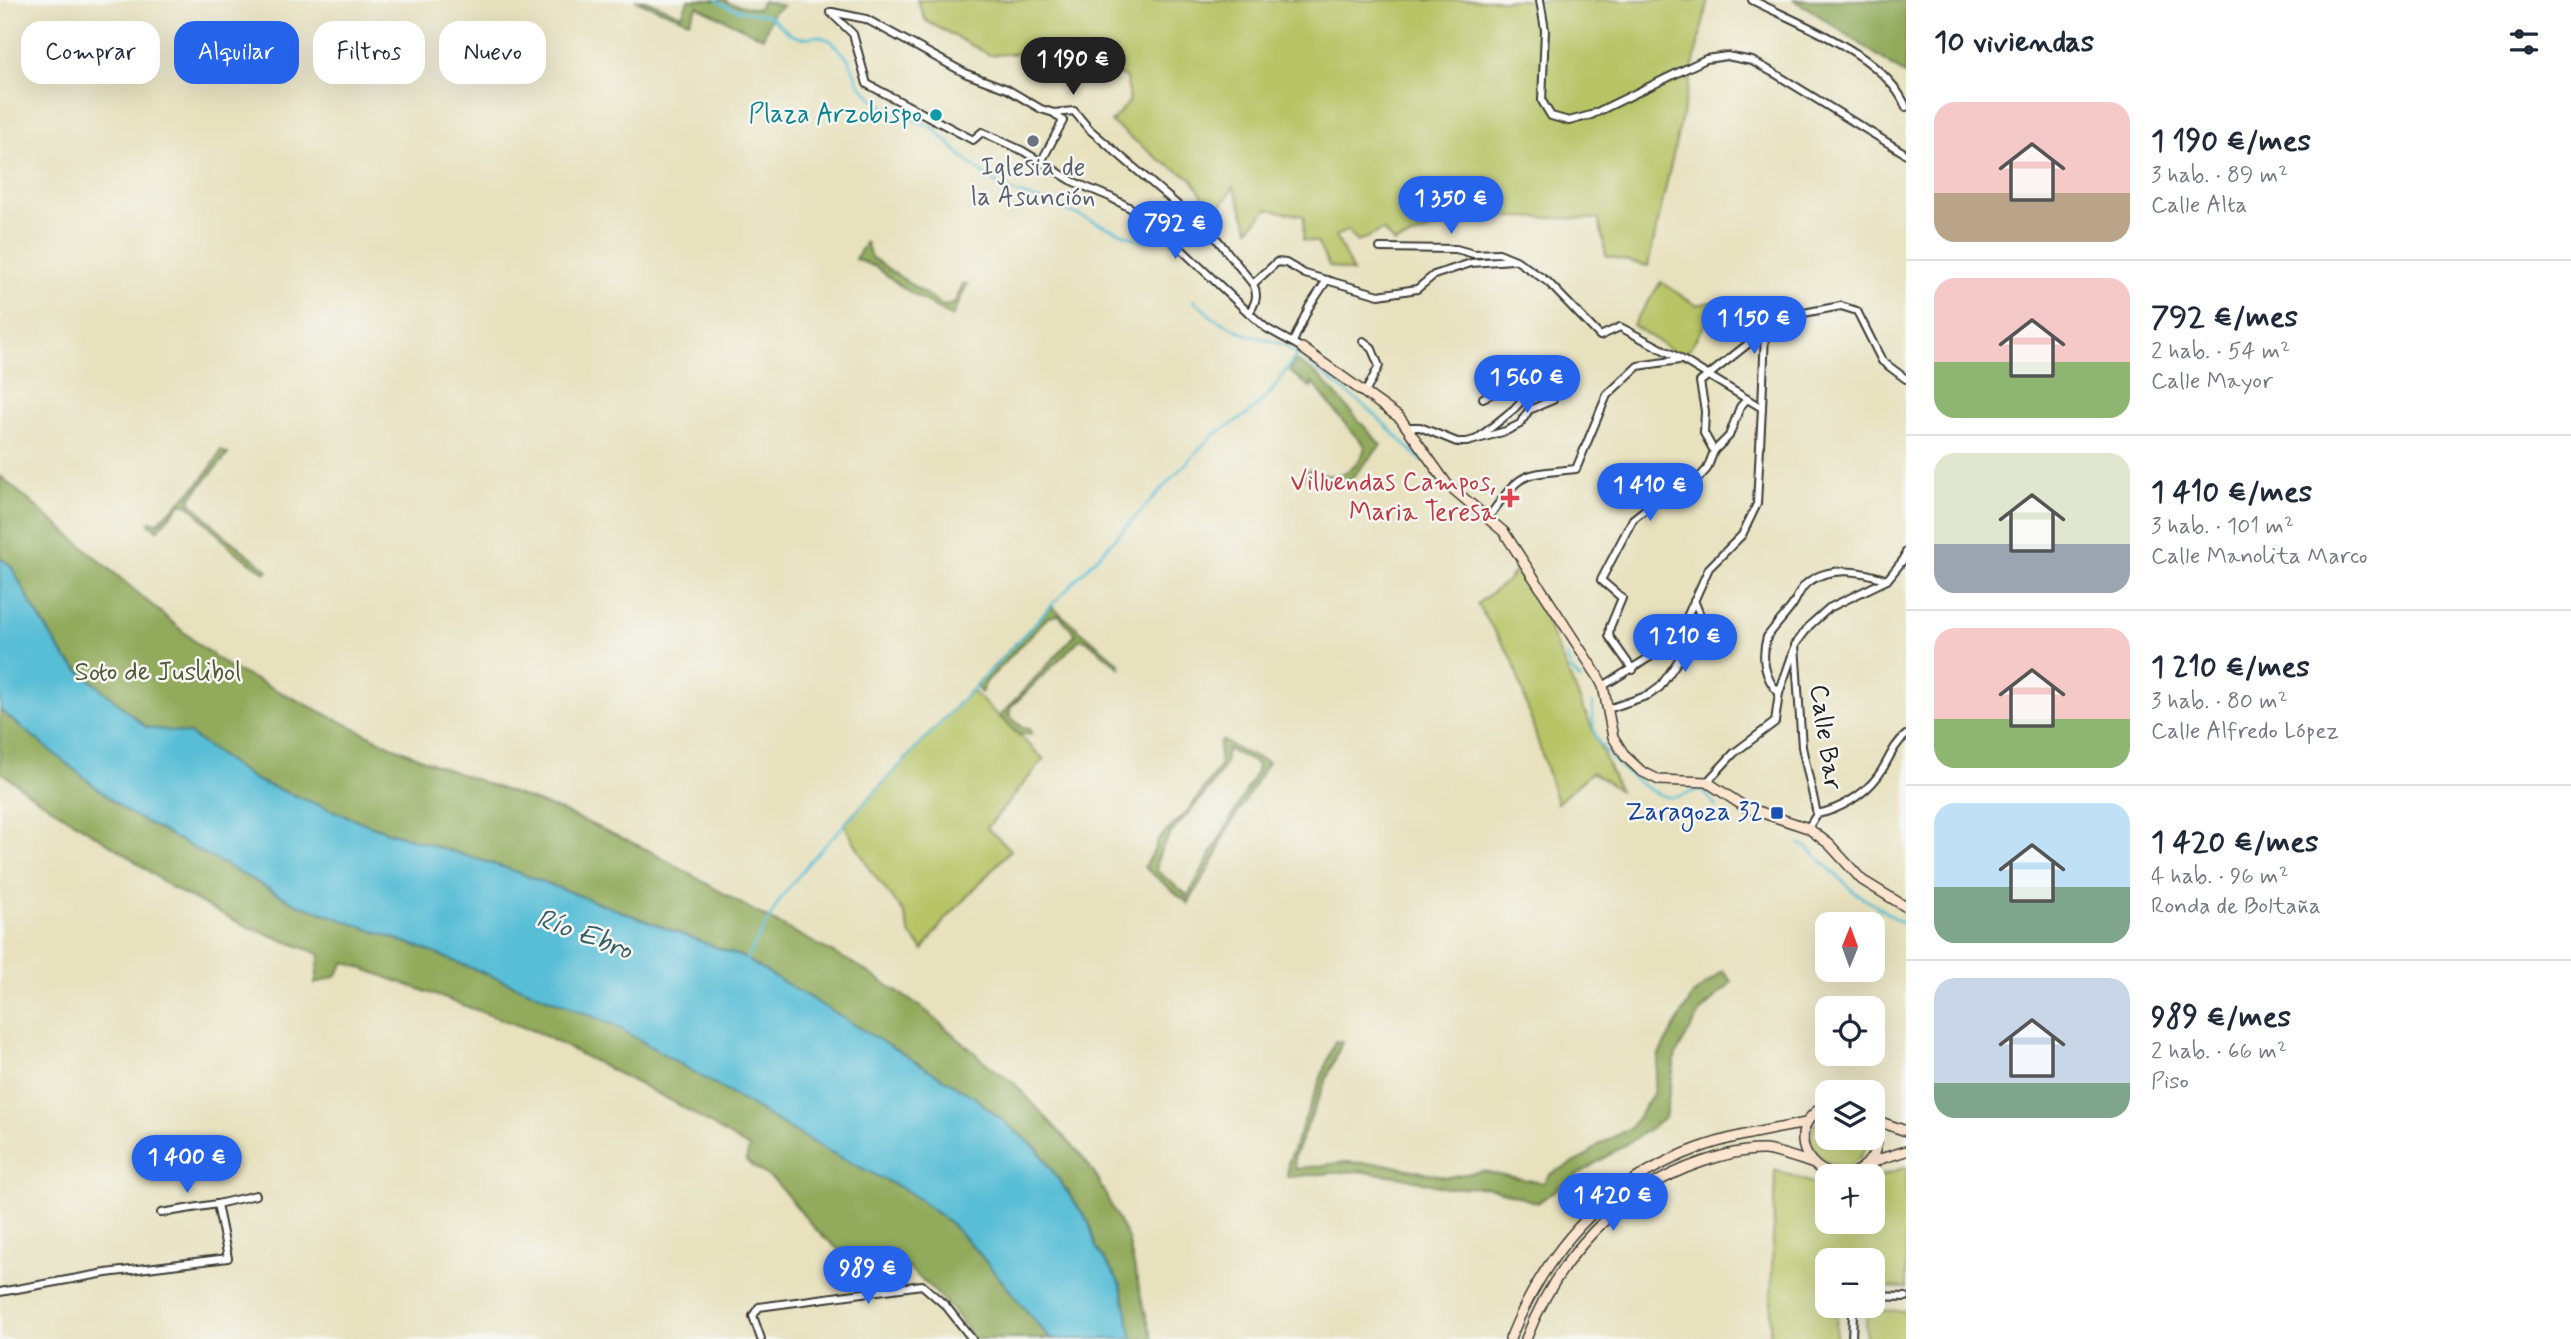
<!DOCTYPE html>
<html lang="es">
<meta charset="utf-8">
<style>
body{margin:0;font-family:Mynerve,sans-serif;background:#f2f2f3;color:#1f2937;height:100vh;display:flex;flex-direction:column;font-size:26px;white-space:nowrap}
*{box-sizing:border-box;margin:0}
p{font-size:23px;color:#747a83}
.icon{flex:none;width:38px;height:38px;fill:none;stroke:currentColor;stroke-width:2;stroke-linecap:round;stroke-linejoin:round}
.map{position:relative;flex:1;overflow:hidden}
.sheet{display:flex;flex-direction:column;background:#fff;width:665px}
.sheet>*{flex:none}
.hud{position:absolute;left:21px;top:21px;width:665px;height:63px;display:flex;gap:14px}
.needle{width:46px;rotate:1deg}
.fabs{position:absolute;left:1815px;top:912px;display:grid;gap:14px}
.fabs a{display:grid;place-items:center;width:70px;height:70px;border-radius:14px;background:#fff;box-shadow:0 7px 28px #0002;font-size:35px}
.price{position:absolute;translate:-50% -60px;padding:0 16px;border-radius:24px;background:#2563eb;color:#fff;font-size:23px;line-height:46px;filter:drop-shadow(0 2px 4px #0008)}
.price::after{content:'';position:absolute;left:50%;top:42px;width:21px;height:16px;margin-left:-10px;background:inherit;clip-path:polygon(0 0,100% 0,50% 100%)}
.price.active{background:#222;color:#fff}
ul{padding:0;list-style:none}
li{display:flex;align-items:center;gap:21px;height:175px;padding:0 28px}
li+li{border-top:2px solid #e0e1e3}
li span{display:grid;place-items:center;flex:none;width:196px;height:140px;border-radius:21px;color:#555}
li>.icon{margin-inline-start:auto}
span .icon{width:84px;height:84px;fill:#fffc;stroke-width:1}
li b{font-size:30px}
h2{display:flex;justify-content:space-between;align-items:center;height:84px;padding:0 28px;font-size:30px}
.chip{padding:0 24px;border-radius:21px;background:#fff;box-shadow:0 7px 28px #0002;font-size:24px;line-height:63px}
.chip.active{background:#2563eb;color:#fff}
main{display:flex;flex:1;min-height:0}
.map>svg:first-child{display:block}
</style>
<main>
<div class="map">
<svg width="1906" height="1339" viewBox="0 0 1906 1339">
<rect width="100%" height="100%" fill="#f6f6f2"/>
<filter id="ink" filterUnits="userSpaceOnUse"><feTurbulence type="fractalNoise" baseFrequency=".0143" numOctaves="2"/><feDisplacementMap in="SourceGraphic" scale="14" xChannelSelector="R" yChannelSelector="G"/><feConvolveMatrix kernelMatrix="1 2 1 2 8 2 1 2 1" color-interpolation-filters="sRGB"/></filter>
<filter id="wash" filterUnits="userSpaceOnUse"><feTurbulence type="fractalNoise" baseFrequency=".00686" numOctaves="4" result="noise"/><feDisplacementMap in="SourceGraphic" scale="28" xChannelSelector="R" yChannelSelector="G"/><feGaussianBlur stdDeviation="1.57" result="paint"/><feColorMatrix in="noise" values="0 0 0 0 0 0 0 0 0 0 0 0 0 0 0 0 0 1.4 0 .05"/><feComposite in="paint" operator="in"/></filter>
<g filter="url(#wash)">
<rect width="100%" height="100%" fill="#e7e1be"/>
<!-- green -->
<g fill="#b7c466" stroke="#6a7041" stroke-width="2">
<path d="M917,0H1708L1648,266L1606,256L1599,219L1470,216L1394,243L1383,230L1357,242L1348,230L1336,236L1353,272L1329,266L1317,242L1303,240L1304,216L1267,209L1249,229L1234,187L1215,214L1191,178L1161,161L1111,122L1129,102L1127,79L1117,74L1063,60L1048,52L990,55L926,21Z"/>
<path d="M1661,282L1696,305L1721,300L1683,358L1633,325Z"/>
<path d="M1515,571L1537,601L1619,790L1592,772L1557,803L1512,658L1477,604L1507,581Z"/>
<path d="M971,690L1044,759L987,828L1011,850L943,922L923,950L910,934L904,913L871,871L844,824Z"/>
<path d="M1827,1113V1138H1867C1860,1198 1776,1147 1827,1113Z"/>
<path d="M1906,1167V1288L1873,1287L1872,1260H1827V1306H1837L1836,1339H1770L1775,1170L1827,1188V1222H1872L1873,1179Z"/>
<path d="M1866,1310L1906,1311V1339H1866Z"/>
</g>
<!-- forest -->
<g fill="#91aa5b" stroke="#56633c" stroke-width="2">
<path d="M635,0H645L682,15L688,0H726L728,3L758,9L763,1L783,6L773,12L763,38L699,7L698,5L689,21Z"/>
<path d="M1793,0H1906V75L1808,8Z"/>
<path d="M866,242L871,257L943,306L954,304L963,284H967L952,317L903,288L876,267L855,259Z"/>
<path d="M1295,360L1319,376L1381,445L1350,480H1322L1315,483L1305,478L1304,472L1312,469C1334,484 1361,470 1365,446C1345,427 1330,403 1312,382L1311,388L1289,371Z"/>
<path d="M221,450L228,454L191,497V502L226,537L268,570L266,573L234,551L188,504H181L157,530L149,523L150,521L157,523C180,502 208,479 221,450Z"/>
<path d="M0,476L199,645L229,667L385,743L436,765L562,811L648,850L756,912L860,967L925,1010L990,1066L1014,1083L1078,1152L1094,1172L1128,1239L1143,1305L1153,1339H1133L1120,1283L1096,1247L1089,1223L1038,1149L974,1097L742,957L506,868L385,831L255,780L189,734L146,727L66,659L34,609L11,566L0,558Z"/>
<path d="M1051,606L1120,664V668L1086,640L1080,639L1011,707L1009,716L1024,728L1030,729L1031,734L1019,735L1000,716L1076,634L1059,615L1048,617L986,682L981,693L975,686Z"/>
<path d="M0,710L127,812L295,903L419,947L612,1024L830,1152L909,1192L950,1223L978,1252L1050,1339H973C952,1303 920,1277 887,1251L847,1257L816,1230L776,1182L746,1161L749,1148L674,1102L539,1033L345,962L336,976L315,984L320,954L243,925L170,887L128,856L30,794L0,771Z"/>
<path d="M1222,740L1240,751L1268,762L1221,841L1218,853L1188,904L1185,901L1258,769L1256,763L1227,749C1226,754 1226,760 1224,765C1211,799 1153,835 1157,871L1186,894L1183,899L1144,867L1155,849L1157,841L1189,810L1220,766L1219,744Z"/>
<path d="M1723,971L1732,982L1702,1010L1676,1054L1665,1118C1624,1148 1578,1171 1538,1203L1488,1187L1446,1188L1403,1177L1357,1171L1287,1177L1288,1163L1335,1041L1342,1042L1294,1157L1295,1169L1345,1162L1384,1164L1447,1177L1483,1171L1543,1183L1550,1174L1585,1157L1598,1145L1630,1128L1653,1094L1659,1054L1675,1026L1693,995Z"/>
</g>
<!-- water -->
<path fill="#58bed6" stroke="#3a6d79" stroke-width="2" d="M0,558L11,566L34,609L66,659L146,727L189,734L255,780L385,831L506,868L742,957L974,1097L1037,1149L1089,1223L1096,1247L1120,1283L1133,1339H1050L978,1252L950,1223L909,1192L830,1152L612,1024L419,947L295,903L127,812L0,710Z"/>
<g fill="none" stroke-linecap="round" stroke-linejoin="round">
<!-- stream -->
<g stroke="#58bed6" stroke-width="2.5">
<path d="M717,0L724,5L742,11L769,16L792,35L802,38L818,36L830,40L849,59L859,84L874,99L889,110L932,127L967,161L1002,188L1056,206L1146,243"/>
<path d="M1193,300L1215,319L1246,334L1282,344L1297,354L1371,411L1422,461"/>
<path d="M1566,655L1572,671L1581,680"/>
<path d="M1593,703C1593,711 1592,722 1594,730C1598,752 1643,790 1664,796C1689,803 1695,774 1716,807"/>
<path d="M1799,843L1810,850L1854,892L1906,925"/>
<path d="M745,962L780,899L810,861L1212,436L1246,415L1257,406L1272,391L1297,354"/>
</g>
</g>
</g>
<g filter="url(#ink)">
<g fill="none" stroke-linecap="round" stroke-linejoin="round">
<defs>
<g id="street">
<path d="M1540,0L1545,30L1542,101L1551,116L1569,121L1591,115L1706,59L1727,56L1752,61L1774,73L1906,154"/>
<path d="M1752,0C1801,25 1884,54 1906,107"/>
<path d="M830,12L853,34L867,84L973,140L982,132L1023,151L1074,182L1110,197L1147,217L1249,313L1266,328L1302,348"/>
<path d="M832,12L866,19L967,74L1007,89L1041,109L1054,113L1074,111L1089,129L1216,238L1253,284"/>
<path d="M1041,162L1063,121L1054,113"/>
<path d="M1380,248L1456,249L1474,254L1499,253L1516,260L1548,282L1600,336L1620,327L1681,359L1762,408L1757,504L1742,535L1709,568L1676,641L1603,686"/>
<path d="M1249,313C1255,304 1259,295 1253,284L1277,262L1286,263L1305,274L1379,295L1417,289L1434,275L1471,263L1512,260"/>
<path d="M1363,341L1371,347L1379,366L1365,393"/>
<path d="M1293,342L1309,307L1327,280"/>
<path d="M1483,398L1510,385L1514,366"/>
<path d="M1762,408L1765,331"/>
<path d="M1407,427H1420L1457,442H1467L1506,431L1520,424L1529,410L1553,400"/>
<path d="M1477,439L1514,409L1524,398L1510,385"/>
<path d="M1714,451L1704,433L1705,411L1700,382L1782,317L1841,306L1857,311L1882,361L1906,379"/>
<path d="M1488,518C1522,471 1519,475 1576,469L1607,395L1638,366L1679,360"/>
<path d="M1633,670L1609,636L1610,627L1622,598L1601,580L1633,519L1666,493L1698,479L1707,469L1714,451L1729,436L1740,407L1747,399"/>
<path d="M1779,693C1764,678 1761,657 1767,637C1775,626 1784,617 1792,606C1797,599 1800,588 1807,583C1830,565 1863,571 1887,580"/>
<path d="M1608,709L1649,695L1660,687L1680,658L1688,652L1697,639L1700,615L1694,600"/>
<path d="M1707,782L1734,753L1775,722L1779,693L1794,650"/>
<path d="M1817,814L1802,747L1795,645L1810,625L1829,608L1887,580L1904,559L1906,552"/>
<path d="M1808,828L1817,814C1839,810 1864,795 1878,776C1888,763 1892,746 1906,735"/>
<path d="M161,1213L217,1204"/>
<path d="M0,1292L106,1273L228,1258L217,1204L256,1195"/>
<path d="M1872,1296L1906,1297"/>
<path d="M761,1339L753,1316L759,1307L922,1285L946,1306L972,1339"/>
<path d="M1852,1339L1853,1314L1856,1306"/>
</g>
<g id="secondary">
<path d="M1302,348L1400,418L1447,484L1504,532L1597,675L1603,686L1613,737L1625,756L1641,771L1659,780L1707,782L1745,807L1808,828L1829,844L1862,880L1906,907"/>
<path d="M1827,1105C1788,1122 1799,1171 1840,1176"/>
<path d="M1872,1119L1906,1131"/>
<path d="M1868,1166L1880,1159L1906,1151"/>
<path d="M1843,1176C1869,1171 1885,1147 1872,1122"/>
<path d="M1510,1339C1546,1250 1604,1183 1696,1149C1731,1136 1769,1130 1806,1123"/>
<path d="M1526,1339C1557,1259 1618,1190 1702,1162C1722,1155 1743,1149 1765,1150C1781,1152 1796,1158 1811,1163"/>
</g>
</defs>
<!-- street casing -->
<use href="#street" stroke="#3a3a34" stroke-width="10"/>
<!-- secondary casing -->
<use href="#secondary" stroke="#3a3a34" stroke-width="12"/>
<!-- street -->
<use href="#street" stroke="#fff" stroke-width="6"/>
<!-- secondary -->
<use href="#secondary" stroke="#fce5cf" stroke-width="9"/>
</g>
</g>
<!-- markers -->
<circle fill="#0f9aa8" stroke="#f6f6f2" stroke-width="2.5" cx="936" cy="115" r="7"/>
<circle fill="#6b7280" stroke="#f6f6f2" stroke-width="2.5" cx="1033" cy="141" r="7"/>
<path fill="#e0444e" stroke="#f6f6f2" stroke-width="2.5" d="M1506.5 487.5h7v7h7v7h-7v7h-7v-7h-7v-7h7z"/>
<rect fill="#1a4fb4" stroke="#f6f6f2" stroke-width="2.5" x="1770" y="806" width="14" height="14" rx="3.5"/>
<g text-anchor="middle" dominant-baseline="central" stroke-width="5" stroke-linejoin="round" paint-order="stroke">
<!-- culture labels -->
<g font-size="26" fill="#0d838f" stroke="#f6f6f2" text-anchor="end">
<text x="922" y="115">Plaza Arzobispo</text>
</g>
<!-- worship labels -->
<g font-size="26" fill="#5b616d" stroke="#f6f6f2">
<text x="1033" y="168">Iglesia de<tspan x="1033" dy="30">la Asunción</tspan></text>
</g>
<!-- health labels -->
<g font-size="26" fill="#be3a42" stroke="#f6f6f2" text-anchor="end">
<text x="1496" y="483">Villuendas Campos,<tspan x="1496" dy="30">Maria Teresa</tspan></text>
</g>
<!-- park labels -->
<g font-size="26" fill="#525736" stroke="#f6f6f2">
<text x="158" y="673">Soto de Juslibol</text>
</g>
<!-- street labels -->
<g font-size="26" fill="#1c1c1c" stroke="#f6f6f2">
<text transform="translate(1825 737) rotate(82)">Calle Bar</text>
</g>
<!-- transit labels -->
<g font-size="26" fill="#164399" stroke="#f6f6f2" text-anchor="end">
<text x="1763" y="813">Zaragoza 32</text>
</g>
<!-- water labels -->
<g font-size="28" font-style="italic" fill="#345d66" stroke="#f6f6f2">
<text transform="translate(584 935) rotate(20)">Río Ebro</text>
</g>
</g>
</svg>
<div class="fabs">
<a><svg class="needle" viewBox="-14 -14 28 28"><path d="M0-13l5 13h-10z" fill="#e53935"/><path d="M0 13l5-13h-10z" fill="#747a83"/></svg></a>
<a><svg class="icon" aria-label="locate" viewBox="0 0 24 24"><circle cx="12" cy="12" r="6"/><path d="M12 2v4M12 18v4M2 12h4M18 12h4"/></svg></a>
<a><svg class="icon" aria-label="layers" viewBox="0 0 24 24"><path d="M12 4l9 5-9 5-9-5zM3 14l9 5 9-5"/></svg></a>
<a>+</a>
<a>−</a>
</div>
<b class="price active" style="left:1073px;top:97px">1 190 €</b>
<b class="price" style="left:1451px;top:236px">1 350 €</b>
<b class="price" style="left:1175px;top:261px">792 €</b>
<b class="price" style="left:1754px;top:356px">1 150 €</b>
<b class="price" style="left:1527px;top:415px">1 560 €</b>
<b class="price" style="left:1650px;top:523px">1 410 €</b>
<b class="price" style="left:1685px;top:674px">1 210 €</b>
<b class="price" style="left:187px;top:1195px">1 400 €</b>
<b class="price" style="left:1613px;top:1233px">1 420 €</b>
<b class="price" style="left:868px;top:1306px">989 €</b>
<div class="hud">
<a class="chip">Comprar</a>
<a class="chip active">Alquilar</a>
<a class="chip">Filtros</a>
<a class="chip">Nuevo</a>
</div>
</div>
<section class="sheet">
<h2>10 viviendas<svg class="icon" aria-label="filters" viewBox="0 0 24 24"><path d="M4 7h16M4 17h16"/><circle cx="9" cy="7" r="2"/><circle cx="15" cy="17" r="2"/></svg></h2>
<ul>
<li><span style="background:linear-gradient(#f6c9c9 65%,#b9a48a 0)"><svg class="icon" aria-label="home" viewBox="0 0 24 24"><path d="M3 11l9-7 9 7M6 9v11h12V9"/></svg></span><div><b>1 190 €/mes</b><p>3 hab. · 89 m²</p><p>Calle Alta</p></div></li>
<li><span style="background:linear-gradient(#f6c9c9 60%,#8fb573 0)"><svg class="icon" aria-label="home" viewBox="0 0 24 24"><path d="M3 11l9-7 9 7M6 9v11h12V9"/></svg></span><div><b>792 €/mes</b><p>2 hab. · 54 m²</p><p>Calle Mayor</p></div></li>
<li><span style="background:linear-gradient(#dfe7d0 65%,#9aa5b1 0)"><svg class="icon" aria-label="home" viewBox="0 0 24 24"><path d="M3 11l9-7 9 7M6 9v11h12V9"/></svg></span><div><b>1 410 €/mes</b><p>3 hab. · 101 m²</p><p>Calle Manolita Marco</p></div></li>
<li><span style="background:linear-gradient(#f6c9c9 65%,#8fb573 0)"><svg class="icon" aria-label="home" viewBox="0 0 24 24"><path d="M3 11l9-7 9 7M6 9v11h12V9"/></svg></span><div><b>1 210 €/mes</b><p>3 hab. · 80 m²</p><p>Calle Alfredo López</p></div></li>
<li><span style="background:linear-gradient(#bfe0f5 60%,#7fa58c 0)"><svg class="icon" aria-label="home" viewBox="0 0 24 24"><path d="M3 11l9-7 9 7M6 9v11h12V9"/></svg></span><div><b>1 420 €/mes</b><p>4 hab. · 96 m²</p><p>Ronda de Boltaña</p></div></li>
<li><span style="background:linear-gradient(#c9d6e8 75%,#7fa58c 0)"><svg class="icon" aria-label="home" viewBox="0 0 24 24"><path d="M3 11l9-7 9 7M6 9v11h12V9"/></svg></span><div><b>989 €/mes</b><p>2 hab. · 66 m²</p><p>Piso</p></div></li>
</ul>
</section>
</main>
